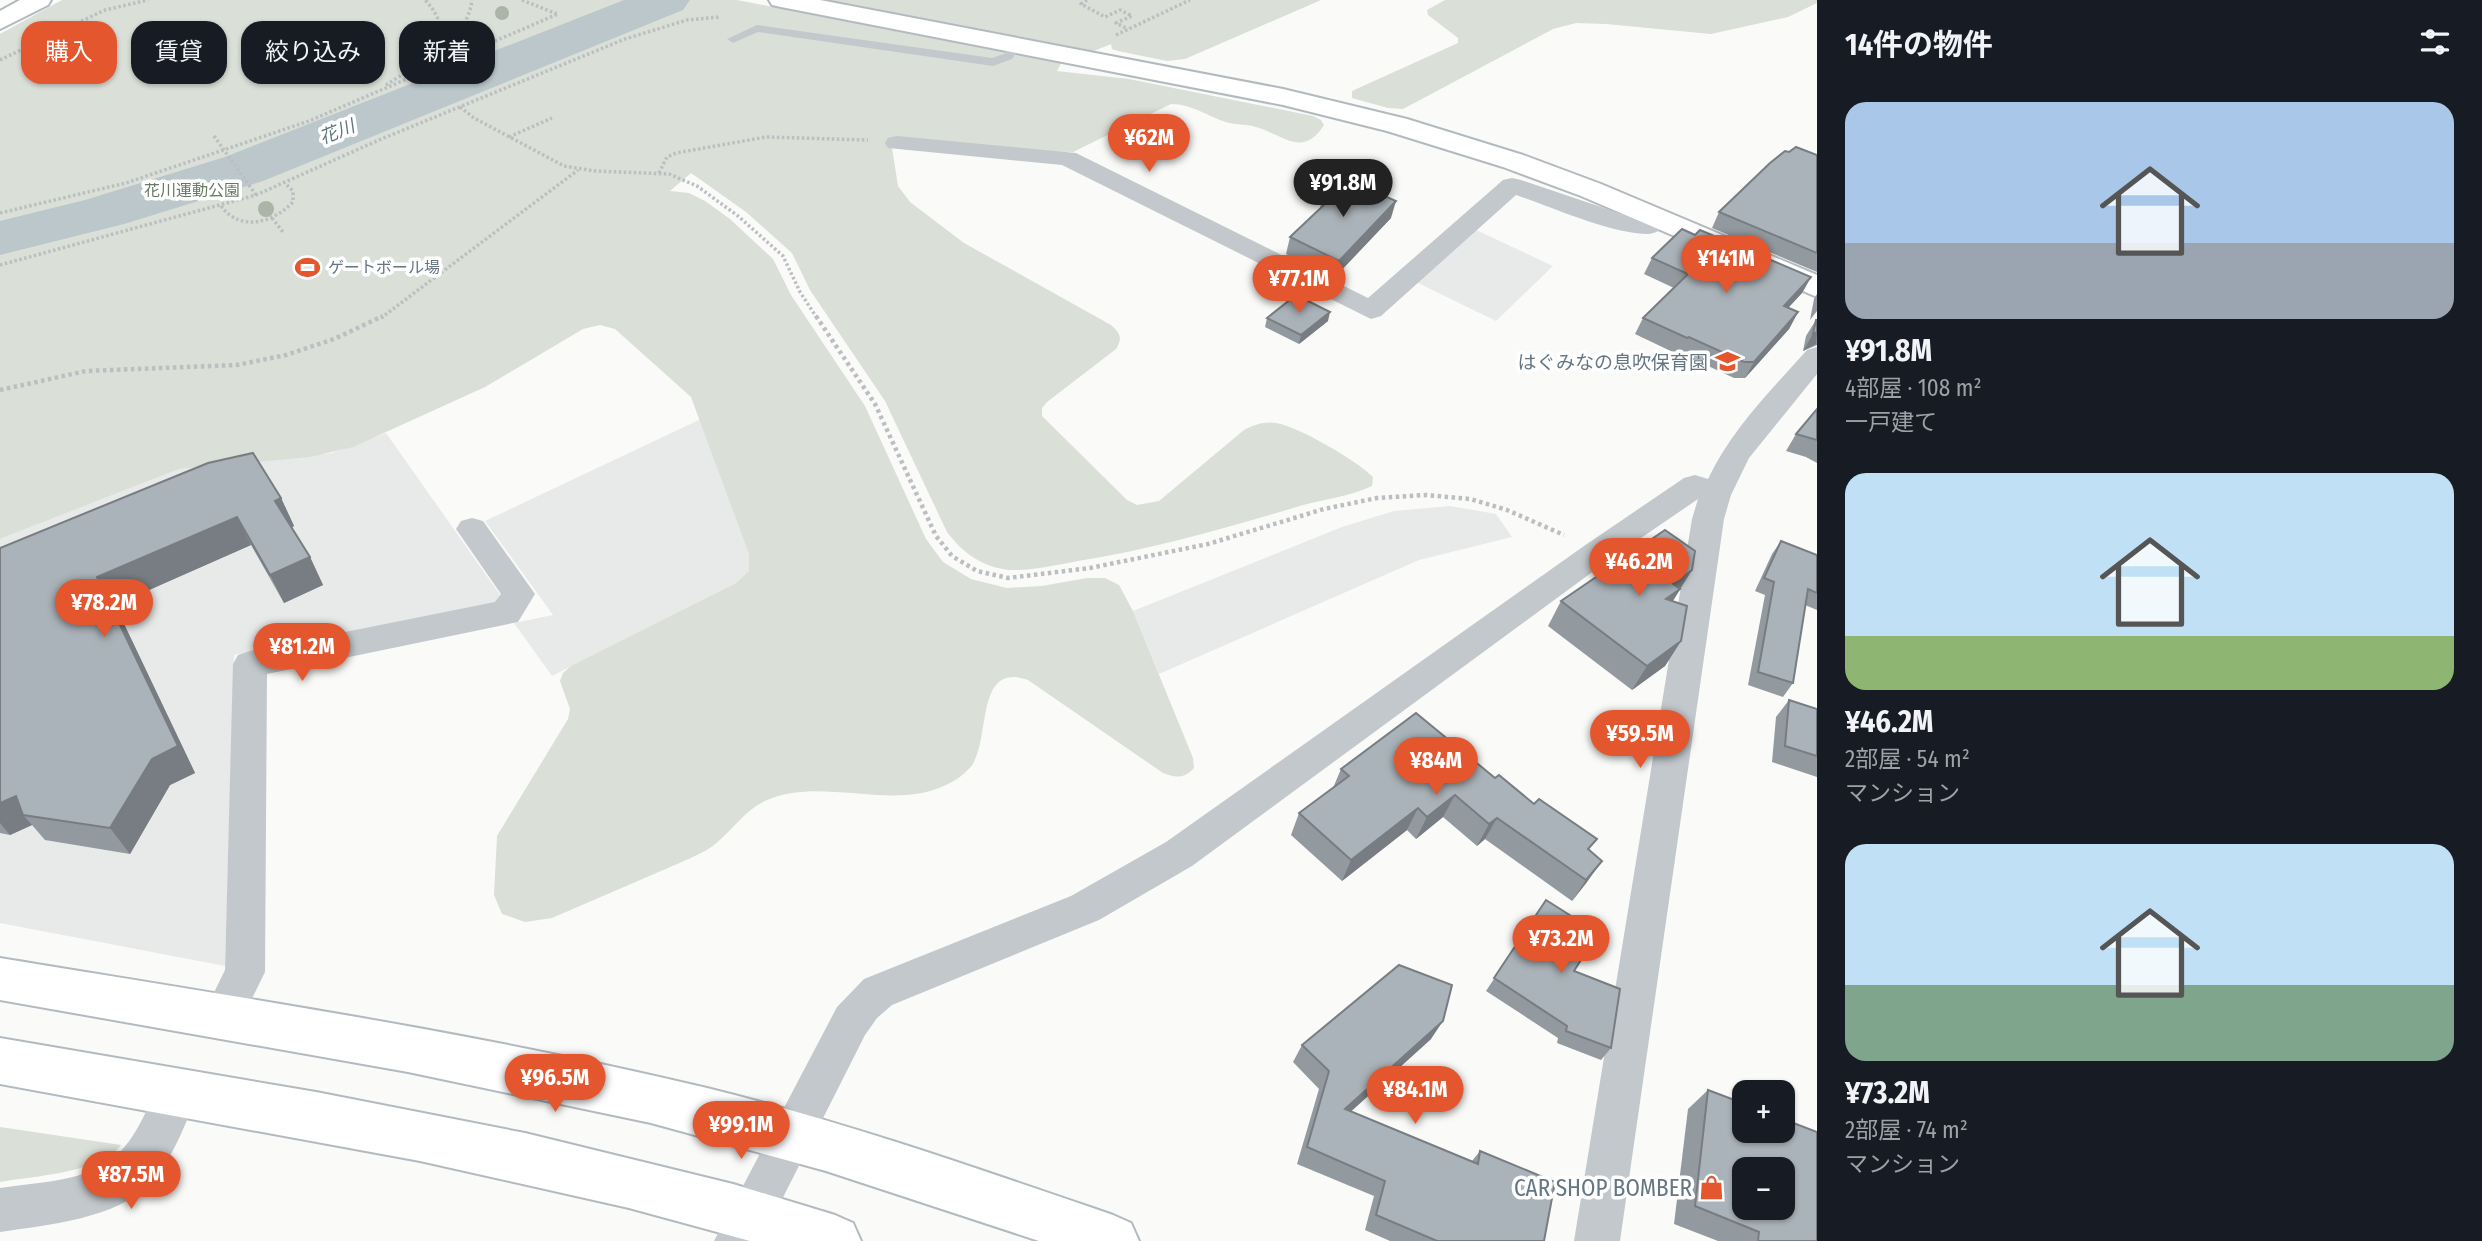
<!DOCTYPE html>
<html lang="ja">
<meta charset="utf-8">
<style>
body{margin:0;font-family:"Fira Sans Condensed","Noto Sans JP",sans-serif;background:#242831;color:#f1f3f6;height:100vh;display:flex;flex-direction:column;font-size:26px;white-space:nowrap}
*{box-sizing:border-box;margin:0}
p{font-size:23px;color:#9ea1a6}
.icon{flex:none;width:38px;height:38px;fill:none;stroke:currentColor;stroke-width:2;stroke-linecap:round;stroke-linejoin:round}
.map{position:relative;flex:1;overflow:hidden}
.drawer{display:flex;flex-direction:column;background:#171b24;width:665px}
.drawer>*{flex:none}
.hud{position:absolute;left:21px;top:21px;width:665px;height:63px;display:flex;gap:14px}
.tools{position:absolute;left:1732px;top:1080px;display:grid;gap:14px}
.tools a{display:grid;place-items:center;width:63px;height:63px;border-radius:14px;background:#171b24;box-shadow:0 2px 5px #0004;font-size:35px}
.price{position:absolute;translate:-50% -60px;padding:0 16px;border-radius:24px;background:#e4572e;color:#fff;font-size:23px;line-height:46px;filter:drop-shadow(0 2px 4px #0008)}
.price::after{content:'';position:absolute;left:50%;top:42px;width:21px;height:16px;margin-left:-10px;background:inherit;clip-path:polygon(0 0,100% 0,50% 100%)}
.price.current{background:#222;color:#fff}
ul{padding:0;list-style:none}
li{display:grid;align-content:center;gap:14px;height:371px;padding:0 28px}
li span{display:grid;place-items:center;height:217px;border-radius:21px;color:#555}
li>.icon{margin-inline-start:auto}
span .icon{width:126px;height:126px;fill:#fffc;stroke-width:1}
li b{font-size:30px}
h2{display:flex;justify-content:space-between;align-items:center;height:84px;padding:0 28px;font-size:30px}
.tag{padding:0 24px;border-radius:21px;background:#171b24;box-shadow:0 2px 5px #0004;font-size:24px;line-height:63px}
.tag.current{background:#e4572e;color:#fff}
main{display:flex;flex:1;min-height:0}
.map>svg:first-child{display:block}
</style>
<main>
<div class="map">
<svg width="1817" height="1241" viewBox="0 0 1817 1241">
<rect width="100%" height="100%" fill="#fafaf8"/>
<!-- built -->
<g fill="#e8e9e9">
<path d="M1474,229L1553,266L1496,321L1416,282Z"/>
<path d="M701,419L749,554V571L736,583L552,676L514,623L553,615L485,521Z"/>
<path d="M386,433L501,596L496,604L234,655L225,966L0,923V539L179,469L332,453Z"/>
<path d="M1450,506L1496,514L1512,537L1419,560L1159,674L1133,611L1342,527L1394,511Z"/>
</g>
<!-- green -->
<g fill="#dadfd7">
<path d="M62,0H737L1061,63L1057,71L1129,79L1313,116L1321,120L1324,125C1303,159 1282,134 1256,127C1247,124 1238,125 1229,123C1208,117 1193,104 1171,104L1073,152L892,148L898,186L910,202L964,243L1111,325C1120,333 1123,338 1116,349L1047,402L1042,408V416L1127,500L1137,505L1159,501L1244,430C1254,425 1264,421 1276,423C1299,427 1356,460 1373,477L1372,486C1349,497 1324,499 1300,506C1226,528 1154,549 1078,561C1056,565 1031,571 1009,570C982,567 963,553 947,532L885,401L810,290L792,253L746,212L691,173L670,191L689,193L705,201L730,219L773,259L791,295L865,406L926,539L943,562L971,579L1007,588L1042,586L1087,578H1105L1119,585L1133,611L1193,758L1194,768C1184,779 1176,778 1163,773L1028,680C977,662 990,732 974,762C970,770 958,779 950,783C902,809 844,785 792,793C749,800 743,821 714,845C707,851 698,854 691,858L552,918L525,922L502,914L494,895L497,836L568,719L570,709L560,681L563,673L571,666L736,583L749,571V554L691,397L615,329L600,325L583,329L485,387L353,447L310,457L179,469L0,539V34Z"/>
<path d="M826,0H1321L1185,59L1167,61L1118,51L1112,49L1111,44L1094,51Z"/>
<path d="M1445,0H1817V3L1788,17L1711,34L1606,24L1576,23L1553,29L1403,109L1388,108L1352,98V91L1458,43V38L1428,15L1427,10Z"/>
<path d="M0,1127L121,1145C101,1173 33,1176 0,1182Z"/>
</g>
<!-- water -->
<path fill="#bbc7cb" d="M24,221L26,244L0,247V229Z"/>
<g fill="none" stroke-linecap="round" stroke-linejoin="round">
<!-- river -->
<path fill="#bbc7cb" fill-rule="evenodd" d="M624,0H690L683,10L263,181L124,224L0,255V221L85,200L225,157Z"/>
<defs>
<g id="secondary">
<path d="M20,0H51L48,5L0,29V11Z"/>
<path d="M769,0H820L1283,89L1407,119L1523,155L1601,184L1817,275V297L1581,196L1503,167L1387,131L1283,105L781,7L772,5Z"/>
<path d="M0,958C236,997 474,1032 707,1088C845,1122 979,1169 1113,1215L1131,1223L1139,1241H1039L826,1171L651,1123L408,1072L0,1000Z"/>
<path d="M0,1038L316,1092L525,1133L733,1184L835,1215L853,1223L861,1241H750L629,1208L420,1161L0,1084Z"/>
</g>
</defs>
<!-- secondary casing -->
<use href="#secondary" stroke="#b3babf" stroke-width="4"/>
<!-- path-far1 -->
<g stroke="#bbbfc2" stroke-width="3.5" stroke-dasharray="2.5 2.5" stroke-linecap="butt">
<path d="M522,0L557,14"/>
<path d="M1087,0L1081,4L1105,17L1120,10L1132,16L1116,23L1128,29"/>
<path d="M1116,35L1190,0"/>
<path d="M409,54L437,50C444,29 440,16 425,0"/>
<path d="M0,60L105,10L148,0"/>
<path d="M386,85C418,64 467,42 472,0"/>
<path d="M460,107L474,118L564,166L595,171L669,174L697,186L738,216L783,256L800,292L817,318"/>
<path d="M214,136L256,195"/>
<path d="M509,137L552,118"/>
<path d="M659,173L667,157L676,153L766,137L868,140"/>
<path d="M221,206C240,232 273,223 293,202V191L285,183"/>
<path d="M0,213L126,183L309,121L558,14"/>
<path d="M272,218L283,232"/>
<path d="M0,265L256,195L379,140L625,39L687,20L720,17"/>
<path d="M381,318L578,170"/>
</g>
<!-- path -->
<g stroke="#bbbfc2" stroke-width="4.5" stroke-dasharray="3.5 3.5" stroke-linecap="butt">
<path d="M816,316L875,404L936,536L952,556L977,571L1008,578L1090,568L1208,544L1324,509L1377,498L1426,495L1470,499L1507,510L1564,535"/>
<path d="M0,390L86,371L237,365L286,355L334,339L383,316"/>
</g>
<!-- lane -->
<path fill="#c3c8cc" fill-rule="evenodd" d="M757,25L992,58L1004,54L1011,43L1021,45L1012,59L993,66L758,32L733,43L727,39Z"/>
<!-- street -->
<g fill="#c3c8cc" fill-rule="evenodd">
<path d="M897,136L1076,153L1368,298L1503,180L1512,178L1521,180L1619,213L1643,217L1657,210L1666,213L1670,218C1665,226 1659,233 1649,234C1611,234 1552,207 1516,195L1381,316L1371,319L1062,165L888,148L885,143L888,138Z"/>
<path d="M1817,347V374L1749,458L1731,495L1724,519L1620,1241H1574L1692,519L1698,499L1606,562L1192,866L1099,920L892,1005L877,1018L865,1035L761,1241H714L837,1007L864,979L1071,896L1166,842L1584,546L1684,478L1695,475L1708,479C1731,430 1771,390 1807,350Z"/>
<path d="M472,518L483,521L535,594L518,622L267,674L265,972L236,1031L222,1036L208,1031L202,1017L225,970L233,664L238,655L250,651L495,602L501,594L456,529L461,521Z"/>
<path d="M177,1072L192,1078L198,1093C186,1122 173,1159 151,1183C117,1219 46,1225 0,1232V1188C38,1182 90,1182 118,1154C139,1134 149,1103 162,1078Z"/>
</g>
<!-- secondary -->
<use href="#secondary" fill="#fff" fill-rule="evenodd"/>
</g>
<!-- trees -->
<g fill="#aab4a7">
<circle cx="502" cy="13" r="7"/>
<circle cx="266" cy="209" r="8"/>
</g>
<!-- wall -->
<g fill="#929a9f">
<path d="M1789,152L1817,155V272L1712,228L1719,212Z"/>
<path d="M1382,192L1381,195L1391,218L1334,278L1286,254L1290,237L1320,208L1322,201Z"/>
<path d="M1695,235L1811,277L1802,293L1788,308L1798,312L1789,329L1745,378H1734L1680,353L1679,355L1635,334L1643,318L1674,288L1644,274L1652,258Z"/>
<path d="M1817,294V311L1810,320L1814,299Z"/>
<path d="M1267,318L1328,321L1299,344L1265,327Z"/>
<path d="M1816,320H1817V345L1803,351L1806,336Z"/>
<path d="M1817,409V463L1806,457L1786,451L1796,434Z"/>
<path d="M281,498L294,526L291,528L310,557L323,585L284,603L251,545L115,605L195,773L170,785L130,854L45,840L32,825L10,835L0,833V548Z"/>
<path d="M1781,541L1817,555V610L1805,605L1793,683L1783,697L1748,685L1765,595L1755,591L1772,554Z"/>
<path d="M1692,570L1673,601L1681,641L1665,666L1632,690L1548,626L1561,601Z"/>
<path d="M1789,700L1817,709V777L1772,762L1776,717Z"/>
<path d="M1341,769L1495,778L1589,850L1587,882L1572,901L1485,839L1477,846L1443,817L1416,839L1407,830L1342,881L1291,835L1299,813L1333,788Z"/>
<path d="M1546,900L1574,971L1611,1048L1601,1060L1557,1043L1558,1038L1486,991Z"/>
<path d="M1431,1039L1351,1111L1472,1161L1480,1151L1544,1241H1390L1365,1230L1374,1196L1297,1164L1319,1089L1293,1062L1302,1045Z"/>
<path d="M1708,1090L1817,1241H1718L1674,1224L1688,1109Z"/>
</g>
<!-- shaded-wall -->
<g fill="#777d82">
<path d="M1396,201L1391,218L1334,278L1339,261Z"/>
<path d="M1811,277L1802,293L1775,322L1784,306Z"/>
<path d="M1330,312L1328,321L1299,344L1301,335Z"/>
<path d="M1798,312L1789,329L1745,378L1754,362Z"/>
<path d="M1817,332L1816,344L1803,351L1813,334Z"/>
<path d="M281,498L294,526L288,529L275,501Z"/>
<path d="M237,517L251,545L115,605L195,773L170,785L130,854L110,828L152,759L97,577Z"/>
<path d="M310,557L323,585L284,603L270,575Z"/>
<path d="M1692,570L1665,613L1651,624L1673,584Z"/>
<path d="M1681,641L1665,666L1632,690L1647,666Z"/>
<path d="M1455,795L1443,817L1416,839L1427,817Z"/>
<path d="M16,796L23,815L32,825L10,835L0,823V803Z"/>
<path d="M1418,808L1407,830L1342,881L1351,860Z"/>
<path d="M1497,818L1485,839L1477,846L1489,824Z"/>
<path d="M1602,861L1587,882L1572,901L1586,880Z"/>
<path d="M1443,1021L1431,1039L1335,1126L1345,1109Z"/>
</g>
<!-- building -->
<g fill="#aab3b9" stroke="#777d82" stroke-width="2" fill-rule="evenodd">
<path d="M1796,147L1817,155V253L1719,212L1770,163L1785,151L1789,152Z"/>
<path d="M1346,178L1382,192L1380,194L1396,201L1339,261L1290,237L1326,203L1322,201Z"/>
<path d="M1682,229L1695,235L1700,230L1811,277L1784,306L1798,312L1754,362H1744L1689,337L1687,338L1643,318L1688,274L1652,258Z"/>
<path d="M1296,295L1330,312L1301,335L1267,318Z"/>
<path d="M1816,320H1817V332L1813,334Z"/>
<path d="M1817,409V440L1796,434Z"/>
<path d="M253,453L281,498L275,501L310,557L270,575L237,517L97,577L178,746L152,759L110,828L23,815L16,796L0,803V548L208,463Z"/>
<path d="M1665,530L1695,551L1692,570L1673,584L1680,589L1666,599L1687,606L1681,641L1647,666L1561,601Z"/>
<path d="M1781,541L1817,555V593L1808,589L1793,683L1758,672L1774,582L1764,578Z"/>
<path d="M1789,700L1817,709V756L1785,746Z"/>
<path d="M1416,713L1495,778L1499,775L1534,804L1539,799L1597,839L1588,849L1602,861L1586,880L1497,818L1489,824L1455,795L1427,817L1418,808L1351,860L1299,813L1349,776L1341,769Z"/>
<path d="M1546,900L1598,933L1574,971L1620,989L1611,1048L1566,1031L1567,1026L1494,978Z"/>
<path d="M1399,965L1452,985L1443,1021L1345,1109L1478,1164L1480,1151L1555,1182L1544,1241H1437L1376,1215L1385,1181L1307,1147L1329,1071L1302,1045Z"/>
<path d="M1708,1090L1745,1104V1130H1783V1119L1817,1132V1241H1758L1759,1232L1695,1206ZM1745,1169H1783V1208H1745Z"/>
</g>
<!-- icons -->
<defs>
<symbol id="stadium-bare" viewBox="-9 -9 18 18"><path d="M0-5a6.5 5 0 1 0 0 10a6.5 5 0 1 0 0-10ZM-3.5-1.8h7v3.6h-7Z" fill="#e4572e" stroke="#fff" stroke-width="2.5" paint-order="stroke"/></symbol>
<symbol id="school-bare" viewBox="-9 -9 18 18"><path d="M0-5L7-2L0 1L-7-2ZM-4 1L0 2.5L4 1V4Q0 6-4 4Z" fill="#e4572e" stroke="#fff" stroke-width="2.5" paint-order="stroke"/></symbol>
<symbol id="shop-bare" viewBox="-9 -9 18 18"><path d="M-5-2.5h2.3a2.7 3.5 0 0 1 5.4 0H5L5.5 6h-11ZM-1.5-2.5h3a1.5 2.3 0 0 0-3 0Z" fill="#e4572e" stroke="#fff" stroke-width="2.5" paint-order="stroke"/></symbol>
</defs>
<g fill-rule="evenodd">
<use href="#stadium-bare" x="290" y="250" width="35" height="35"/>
<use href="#school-bare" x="1710" y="344" width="35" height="35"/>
<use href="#shop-bare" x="1694" y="1170" width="35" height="35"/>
</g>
<g text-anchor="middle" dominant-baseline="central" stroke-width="7" stroke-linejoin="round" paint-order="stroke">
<!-- far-park labels -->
<g font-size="16" fill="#687a64" stroke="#fff">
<text x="192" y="190">花川運動公園</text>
</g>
<!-- far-poi labels -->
<g font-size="16" fill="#657683" stroke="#fff" text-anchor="start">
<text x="328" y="267">ゲートボール場</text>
</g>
<!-- far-water labels -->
<g font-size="18" font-style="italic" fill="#60757c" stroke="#fff">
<text transform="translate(337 132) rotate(-22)">花川</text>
</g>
<!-- poi labels -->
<g font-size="19" fill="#657683" stroke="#fff" text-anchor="end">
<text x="1708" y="362">はぐみなの息吹保育園</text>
</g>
<!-- near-poi labels -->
<g font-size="23" fill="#657683" stroke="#fff" text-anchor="end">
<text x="1692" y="1188">CAR SHOP BOMBER</text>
</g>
</g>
</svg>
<div class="tools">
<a>+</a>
<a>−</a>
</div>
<b class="price" style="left:1149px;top:174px">¥62M</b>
<b class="price current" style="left:1343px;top:219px">¥91.8M</b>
<b class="price" style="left:1726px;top:295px">¥141M</b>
<b class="price" style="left:1299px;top:315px">¥77.1M</b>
<b class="price" style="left:1639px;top:598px">¥46.2M</b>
<b class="price" style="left:104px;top:639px">¥78.2M</b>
<b class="price" style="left:302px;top:683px">¥81.2M</b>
<b class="price" style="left:1640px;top:770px">¥59.5M</b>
<b class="price" style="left:1436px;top:797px">¥84M</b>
<b class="price" style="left:1561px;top:975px">¥73.2M</b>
<b class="price" style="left:555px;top:1114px">¥96.5M</b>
<b class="price" style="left:1415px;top:1126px">¥84.1M</b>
<b class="price" style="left:741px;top:1161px">¥99.1M</b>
<b class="price" style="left:131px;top:1211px">¥87.5M</b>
<div class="hud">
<a class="tag current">購入</a>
<a class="tag">賃貸</a>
<a class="tag">絞り込み</a>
<a class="tag">新着</a>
</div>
</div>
<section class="drawer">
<h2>14件の物件<svg class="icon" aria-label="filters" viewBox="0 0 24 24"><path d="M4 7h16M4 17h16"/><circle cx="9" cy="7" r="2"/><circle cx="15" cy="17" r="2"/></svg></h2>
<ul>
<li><span style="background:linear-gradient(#a9c7e8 65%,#9aa5b1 0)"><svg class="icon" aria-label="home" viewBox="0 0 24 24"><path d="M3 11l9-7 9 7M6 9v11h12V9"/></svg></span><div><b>¥91.8M</b><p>4部屋 · 108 m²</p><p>一戸建て</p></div></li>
<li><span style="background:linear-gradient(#bfe0f5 75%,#8fb573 0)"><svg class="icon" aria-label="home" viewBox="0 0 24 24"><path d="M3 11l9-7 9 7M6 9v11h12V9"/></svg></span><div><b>¥46.2M</b><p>2部屋 · 54 m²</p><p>マンション</p></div></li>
<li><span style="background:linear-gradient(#bfe0f5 65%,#7fa58c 0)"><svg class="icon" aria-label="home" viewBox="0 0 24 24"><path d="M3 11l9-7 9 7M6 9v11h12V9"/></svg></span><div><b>¥73.2M</b><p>2部屋 · 74 m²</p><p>マンション</p></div></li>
</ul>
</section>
</main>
